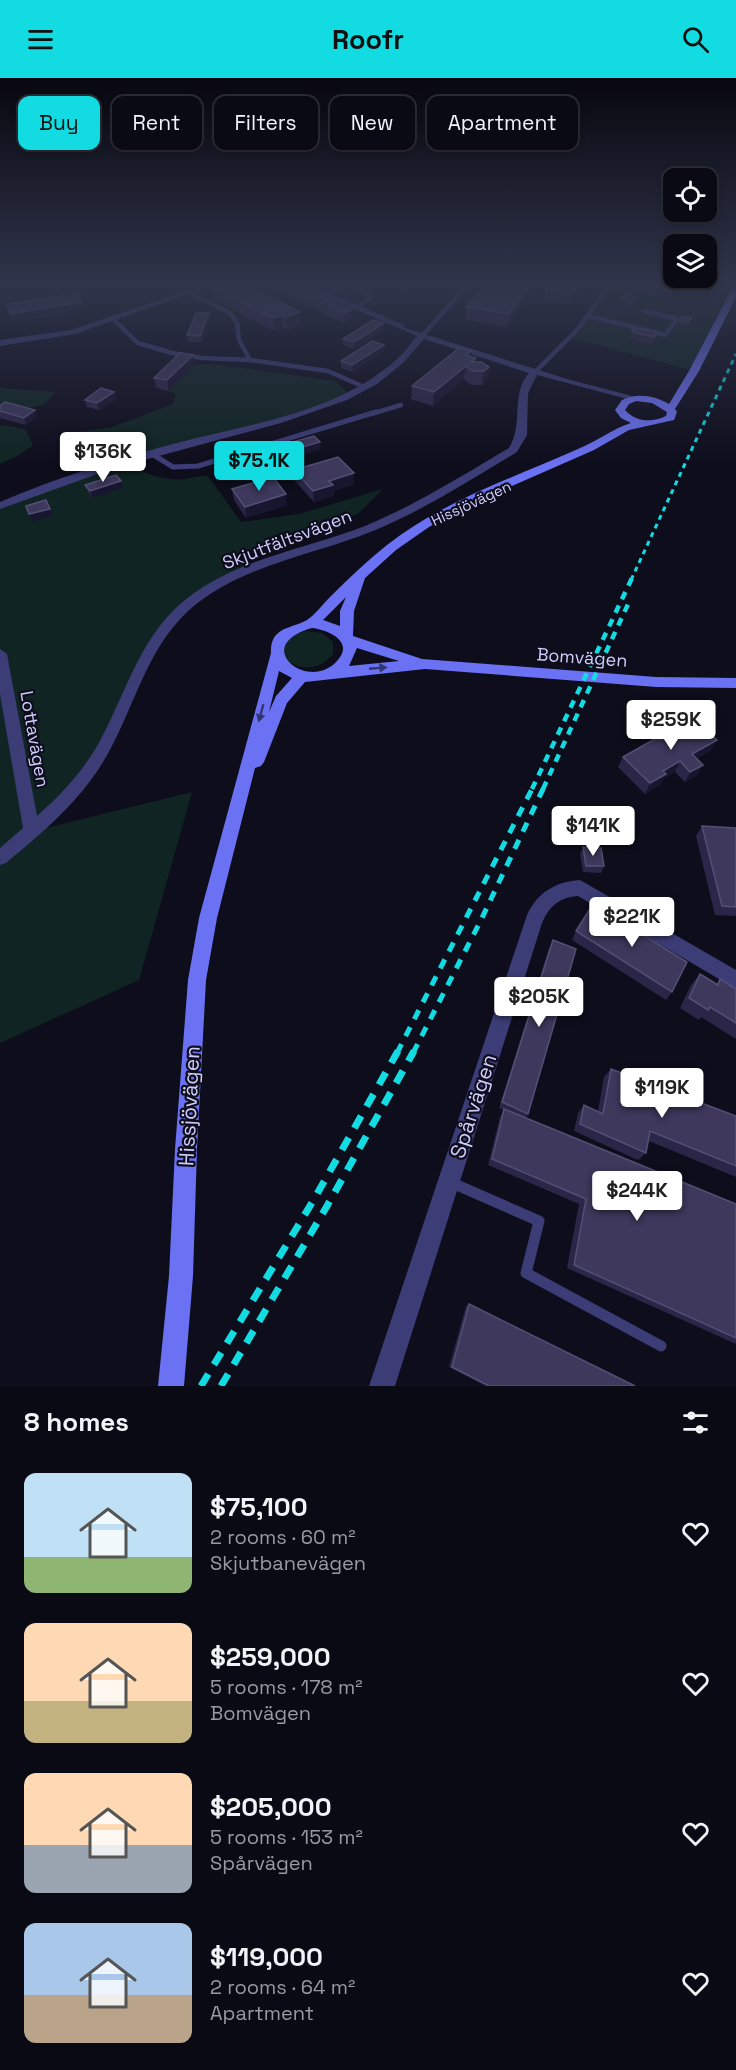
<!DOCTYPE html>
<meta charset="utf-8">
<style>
body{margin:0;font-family:"Space Grotesk",sans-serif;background:#13131e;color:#f1f3f6;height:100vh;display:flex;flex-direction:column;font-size:22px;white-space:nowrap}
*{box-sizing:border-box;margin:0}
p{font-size:20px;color:#999aa0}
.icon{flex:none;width:33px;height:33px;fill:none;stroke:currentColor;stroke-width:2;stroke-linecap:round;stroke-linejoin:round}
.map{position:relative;height:1308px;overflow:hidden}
.side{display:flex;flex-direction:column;background:#0a0a15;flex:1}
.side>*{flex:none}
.hud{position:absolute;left:18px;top:18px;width:700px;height:54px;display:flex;gap:12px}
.controls{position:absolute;left:663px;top:90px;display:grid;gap:12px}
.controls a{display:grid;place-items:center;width:54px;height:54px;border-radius:12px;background:#0a0a15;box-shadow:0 3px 9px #0003,0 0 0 2px #2a2b34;font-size:30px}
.price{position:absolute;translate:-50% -51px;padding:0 14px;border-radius:6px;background:#fff;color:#222;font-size:20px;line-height:39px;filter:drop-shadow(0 2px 3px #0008)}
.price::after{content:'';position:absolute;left:50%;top:36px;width:18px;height:14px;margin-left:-9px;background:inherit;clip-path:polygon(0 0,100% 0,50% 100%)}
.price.selected{background:#12dbe1;color:#111}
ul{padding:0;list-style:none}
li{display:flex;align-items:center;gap:18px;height:150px;padding:0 24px}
li span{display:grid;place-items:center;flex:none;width:168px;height:120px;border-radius:12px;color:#555}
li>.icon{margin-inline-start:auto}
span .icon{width:72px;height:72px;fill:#fffc;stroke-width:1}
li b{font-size:26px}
h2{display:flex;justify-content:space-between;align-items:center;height:72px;padding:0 24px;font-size:26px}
.chip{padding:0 21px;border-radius:12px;background:#0a0a15;box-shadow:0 3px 9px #0003,0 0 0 2px #2a2b34;font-size:21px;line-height:54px}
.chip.selected{background:#12dbe1;color:#111}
header{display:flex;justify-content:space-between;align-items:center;height:78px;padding:0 24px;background:#12dbe1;color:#111;font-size:27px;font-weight:700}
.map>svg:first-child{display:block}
</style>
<header><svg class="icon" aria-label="menu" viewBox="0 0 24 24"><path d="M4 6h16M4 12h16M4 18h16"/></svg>Roofr<svg class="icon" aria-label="search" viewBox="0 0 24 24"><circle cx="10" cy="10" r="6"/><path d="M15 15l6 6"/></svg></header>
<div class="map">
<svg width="736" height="1308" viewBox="0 0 736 1308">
<rect width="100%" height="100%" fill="#0e0d1c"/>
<!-- green -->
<g fill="#102523">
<path d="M612,204H736V211L694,293L571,260Z"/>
<path d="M213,286L335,303L350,317L326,327L132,383C141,398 168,403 185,401C193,400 200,397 208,398L241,444L299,436L383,411L358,436L237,476L250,492L220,506L165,549L106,665L34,753L192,714L139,902L0,965V428L29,415L113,391L72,358L78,354L112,349L173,326L176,316L169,313L195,287Z"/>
<path d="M0,310L55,314C43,335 20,331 0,324Z"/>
<path d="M0,347L25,351L33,367L19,377L0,386Z"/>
<path d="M306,553L322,555L333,564V576C321,592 299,594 285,580C282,564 290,557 306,553Z"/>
</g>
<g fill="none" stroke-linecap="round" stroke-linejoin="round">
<!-- lane-far2 -->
<g stroke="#3c3d77" stroke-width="4.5">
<path d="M350,204L372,219L356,230"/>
<path d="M405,210L414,204"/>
<path d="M190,215L230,235L237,245L239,262L250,282"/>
<path d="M589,238L665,257L677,241L644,233"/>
<path d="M114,242L138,265L172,275L202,280L250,282L328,293L364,309"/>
<path d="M422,258L470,204"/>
<path d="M535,294L577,252L612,204"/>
<path d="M371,336L401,327"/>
</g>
<!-- lane-far1 -->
<path stroke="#3c3d77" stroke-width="5" d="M152,376L173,389L198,388L376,334"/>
<!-- lane -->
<path stroke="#3c3d77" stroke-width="11" d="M450,1104L539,1143L526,1195L661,1268"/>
<!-- street -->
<g fill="#3c3d77" fill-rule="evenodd">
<path d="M211,204H223L75,256L0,268V262L71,252Z"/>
<path d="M293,204H304L404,247L405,250L567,301L640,320L635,323L537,297L528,315L527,357L517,374C470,402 424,432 373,453C312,478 238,487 187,534C144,575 133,635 103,684C79,724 42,755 6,785L0,787V770L23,750L0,616V571L7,576L37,738C62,716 85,691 101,661C125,616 139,564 178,528C229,482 303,472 365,448C415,427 462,398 509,370C524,346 510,316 529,295L424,261L403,285L377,306L347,322L281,345L114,390L0,431V424C56,400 114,382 173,366C248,346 335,336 396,282C404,275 410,266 417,258Z"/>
<path d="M580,802L736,892V911L578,818C560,819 549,828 542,845L395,1308H369L527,837C538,814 555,804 580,802Z"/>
</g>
<!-- secondary -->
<path fill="#6b71f3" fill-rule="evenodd" d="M736,209V219L699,293L675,331L677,334L674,342L629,352L594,372L464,429L429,449L396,472L365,500L354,533L353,558L422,581L656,599L736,600V610L656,609L425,591L305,604L287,625L264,684L261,688L255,690L217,840L206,902L197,1071L193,1198L184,1308H158L169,1198L175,1071L188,902L199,840L271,575C270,548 292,551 307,542C315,537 323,526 330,519C348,501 367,483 387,467C443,423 513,400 578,371C596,364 612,351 631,345L621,340L615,332L622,322C638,315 653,317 669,326L689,293L732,211ZM636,323L652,325L667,334L666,338C651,345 636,344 625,332L629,326ZM346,519L340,533V548L323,542ZM312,550C329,552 355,564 337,583C309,615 249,568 312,550ZM357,570L399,583L349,588ZM279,593L292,600L276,618L269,634Z"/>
<!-- rail-far3 -->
<path stroke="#12dbe1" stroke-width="3" stroke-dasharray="5 4.5" stroke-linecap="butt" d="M631,502L736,276"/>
<!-- rail-far2 -->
<g stroke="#12dbe1" stroke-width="4.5" stroke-dasharray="8 7" stroke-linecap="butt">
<path d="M532,711L632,500"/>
<path d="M543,711L629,524"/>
</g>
<!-- rail-far1 -->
<g stroke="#12dbe1" stroke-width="5" stroke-dasharray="10 9" stroke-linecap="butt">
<path d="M397,975L533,709"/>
<path d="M413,975L481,842L544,709"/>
</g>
<!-- rail -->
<g stroke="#12dbe1" stroke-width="7" stroke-dasharray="14 11" stroke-linecap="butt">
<path d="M201,1308L313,1123L398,973"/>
<path d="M221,1308L327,1128L414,973"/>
</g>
</g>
<!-- wall -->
<g fill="#2b2648">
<path d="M227,204L300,247L288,252L283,250L274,253L213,222L211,210Z"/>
<path d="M257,204H290L352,232V242L344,245Z"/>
<path d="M311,204H355V210L339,216Z"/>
<path d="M525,204H539L538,206Z"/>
<path d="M552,204H580L579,212L570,227L544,223L546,213Z"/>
<path d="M665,204H689L688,207Z"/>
<path d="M649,210L675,211L671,220L648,217Z"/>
<path d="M529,219L507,249L465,242L466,229Z"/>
<path d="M621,221L635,223L632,227L620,225Z"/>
<path d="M209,235L210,241L201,264H188L187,257Z"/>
<path d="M691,240L687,248L679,246L680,243Z"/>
<path d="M384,245V252L354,271L343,267V261Z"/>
<path d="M632,254H657L652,266L630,261Z"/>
<path d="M384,267V273L353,294L341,290V283Z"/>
<path d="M471,273L470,278L476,280L475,284L489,289L487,302L482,307H471L464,301L433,328L411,321L412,308Z"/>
<path d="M193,277L194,287L169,313L156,310L154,300Z"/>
<path d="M114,314L116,321L99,332L87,329L85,322Z"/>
<path d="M0,327L37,339L26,347L0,340Z"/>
<path d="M320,364V371L259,389L254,383L253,375Z"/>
<path d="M294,392L354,406L333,413L334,418L314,424L295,403Z"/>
<path d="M85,407L123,410L93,420L88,414Z"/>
<path d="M232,411L287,427L246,440L234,422Z"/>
<path d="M711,672L697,680L703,687L697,697L685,704L675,694L664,700L661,706L645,716L618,689L623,679Z"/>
<path d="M702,748L736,750V838L715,837L696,758Z"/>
<path d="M583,769L604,788L601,795L583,794L580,776Z"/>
<path d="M576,853L672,914L666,922L572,862Z"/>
<path d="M553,862L528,1036L526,1040L736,1126V1266L567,1190L579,1126L488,1087L500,1039L504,1032L499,1030L549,870Z"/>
<path d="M700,896L716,906L720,901L736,911V961L701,939L699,942L680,930L691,907Z"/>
<path d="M611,991L736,1038V1099L649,1063L646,1075L638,1082L574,1053L578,1035L584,1027L598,1033L604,999Z"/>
<path d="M469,1226L635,1308H486L449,1289L466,1228Z"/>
</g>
<!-- shaded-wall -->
<g fill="#18152f">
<path d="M86,204L89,214L53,219L50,210Z"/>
<path d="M120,204H145L121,207Z"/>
<path d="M346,204H355V210L339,216V207Z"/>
<path d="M580,204L579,212L570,227L571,217Z"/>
<path d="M530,207L529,219L507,249L509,236Z"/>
<path d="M81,224L84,234L13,245L10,236Z"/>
<path d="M352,232V242L344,245V235Z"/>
<path d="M300,234V247L288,252L286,239Z"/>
<path d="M209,235L210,241L201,264L200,258Z"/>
<path d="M282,237L283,250L274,253L273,240Z"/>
<path d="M384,245V252L354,271V264Z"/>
<path d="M384,267V273L353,294L352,287Z"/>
<path d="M471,273L469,286L466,288L464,301L433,328L434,314L466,277Z"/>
<path d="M193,277L194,287L169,313L167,302Z"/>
<path d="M489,289L487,302L482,307L484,293Z"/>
<path d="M114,314L116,321L99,332L97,325Z"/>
<path d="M35,332L37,339L26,347L24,340Z"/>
<path d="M320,364V371L259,389L258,382Z"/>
<path d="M354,395V406L333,413L334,418L314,424L313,413L329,403Z"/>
<path d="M121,403L123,410L93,420L90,413Z"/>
<path d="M286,416L287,427L246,440L245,429Z"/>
<path d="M50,431L53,438L32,444L29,436Z"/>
<path d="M717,662L711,672L687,686L692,676Z"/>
<path d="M680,683L675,694L664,700L661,706L645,716L650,705L663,693Z"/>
<path d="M703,687L697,697L685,704L690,694Z"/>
</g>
<!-- building -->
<g fill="#3d385c" stroke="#544f75" stroke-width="1.5">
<path d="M48,204H86L50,210Z"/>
<path d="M227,204H240L300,234L286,239L282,237L273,240L211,210Z"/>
<path d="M276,204H290L352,232L344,235Z"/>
<path d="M333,204H346L339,207Z"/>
<path d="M487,204H516L530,207L509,236L466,229Z"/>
<path d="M552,204H580L571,217L546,213Z"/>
<path d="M651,207L675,211L673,214L649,210Z"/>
<path d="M78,215L81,224L10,236L7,226Z"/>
<path d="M624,217L636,219L632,224L621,221Z"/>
<path d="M196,235H209L200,258L187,257Z"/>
<path d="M683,238L691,240L688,244L680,243Z"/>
<path d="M373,242L384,245L354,264L343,261Z"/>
<path d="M635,250L657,254L654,259L632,254Z"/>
<path d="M372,263L384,267L352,287L341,283Z"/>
<path d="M459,270L471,273L466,277L476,280L471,284H482L489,289L484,293H472L466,288L434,314L412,308Z"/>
<path d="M180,275L193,277L167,302L154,300Z"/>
<path d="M101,310L114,314L97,325L85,322Z"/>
<path d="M5,324L35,332L24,340L0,333V327Z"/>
<path d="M314,358L320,364L258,382L253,375Z"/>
<path d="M338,379L354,395L329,403L333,407L313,413L294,392Z"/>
<path d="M116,397L121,403L90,413L85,407Z"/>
<path d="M273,399L286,416L245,429L232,411Z"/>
<path d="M46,422L50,431L29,436L26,428Z"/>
<path d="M692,640L717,662L692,676L703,687L690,694L680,683L663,693L666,696L650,705L623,679Z"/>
<path d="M702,748L736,750V829L722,828Z"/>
<path d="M583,769L601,770L604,788H586Z"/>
<path d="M593,826L687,884L672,914L576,853Z"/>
<path d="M553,862L576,871L528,1036L502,1024Z"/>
<path d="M700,896L718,907L720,901L736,911V945L710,929L708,932L689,920Z"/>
<path d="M611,991L736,1038V1088L650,1053L646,1075L580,1046L584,1027L603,1036Z"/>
<path d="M504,1031L736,1126V1260L574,1187L586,1121L492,1081Z"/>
<path d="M469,1226L635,1308H489L452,1289Z"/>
</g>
<!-- one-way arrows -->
<defs><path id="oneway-solid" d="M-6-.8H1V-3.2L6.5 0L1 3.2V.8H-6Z" transform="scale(1.5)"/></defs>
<g fill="#333572">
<use href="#oneway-solid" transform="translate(378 590) rotate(-5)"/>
<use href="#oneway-solid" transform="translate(261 635) rotate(105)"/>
</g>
<!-- sky -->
<linearGradient id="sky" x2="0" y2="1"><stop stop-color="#08070f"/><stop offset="0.53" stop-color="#30354b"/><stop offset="1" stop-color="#30354b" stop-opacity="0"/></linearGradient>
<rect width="736" height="387" fill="url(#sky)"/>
<g text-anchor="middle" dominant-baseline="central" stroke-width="4.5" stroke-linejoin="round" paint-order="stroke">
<!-- far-street labels -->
<g font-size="15" fill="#ceccfb" stroke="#0e0d1c">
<text transform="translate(471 425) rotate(-25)">Hissjövägen</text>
</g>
<!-- street labels -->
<g font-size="18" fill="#ceccfb" stroke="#0e0d1c">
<text transform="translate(287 461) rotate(-21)">Skjutfältsvägen</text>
<text transform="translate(582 579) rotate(4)">Bomvägen</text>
<text transform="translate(35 661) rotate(80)">Lottavägen</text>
</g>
<!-- near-street labels -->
<g font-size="21" fill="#ceccfb" stroke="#0e0d1c">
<text transform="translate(189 1028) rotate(-87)">Hissjövägen</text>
<text transform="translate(473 1028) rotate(-72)">Spårvägen</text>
</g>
</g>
</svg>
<div class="controls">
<a><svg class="icon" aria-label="locate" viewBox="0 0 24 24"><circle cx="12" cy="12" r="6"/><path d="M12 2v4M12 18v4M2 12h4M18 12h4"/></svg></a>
<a><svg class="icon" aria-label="layers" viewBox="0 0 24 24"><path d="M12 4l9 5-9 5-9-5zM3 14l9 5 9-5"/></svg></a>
</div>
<b class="price" style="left:103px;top:405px">$136K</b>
<b class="price selected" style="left:259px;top:414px">$75.1K</b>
<b class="price" style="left:671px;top:673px">$259K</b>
<b class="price" style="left:593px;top:779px">$141K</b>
<b class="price" style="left:632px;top:870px">$221K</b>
<b class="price" style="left:539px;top:950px">$205K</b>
<b class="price" style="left:662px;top:1041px">$119K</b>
<b class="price" style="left:637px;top:1144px">$244K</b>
<div class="hud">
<a class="chip selected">Buy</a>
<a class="chip">Rent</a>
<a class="chip">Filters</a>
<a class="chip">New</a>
<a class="chip">Apartment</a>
</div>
</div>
<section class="side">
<h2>8 homes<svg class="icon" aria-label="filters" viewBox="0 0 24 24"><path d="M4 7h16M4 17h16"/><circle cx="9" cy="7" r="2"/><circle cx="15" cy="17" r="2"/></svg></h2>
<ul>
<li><span style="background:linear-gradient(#bfe0f5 70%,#8fb573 0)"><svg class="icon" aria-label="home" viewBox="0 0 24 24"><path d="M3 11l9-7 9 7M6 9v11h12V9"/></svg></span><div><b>$75,100</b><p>2 rooms · 60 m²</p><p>Skjutbanevägen</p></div><svg class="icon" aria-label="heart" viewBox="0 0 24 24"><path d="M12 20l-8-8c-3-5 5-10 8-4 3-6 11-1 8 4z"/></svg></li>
<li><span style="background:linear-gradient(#ffd9b3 65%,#c2b280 0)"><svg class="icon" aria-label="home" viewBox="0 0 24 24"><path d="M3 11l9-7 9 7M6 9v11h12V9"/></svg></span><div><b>$259,000</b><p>5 rooms · 178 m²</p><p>Bomvägen</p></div><svg class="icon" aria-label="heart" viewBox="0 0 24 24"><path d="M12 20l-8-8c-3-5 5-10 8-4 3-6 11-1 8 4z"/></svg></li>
<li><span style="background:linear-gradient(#ffd9b3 60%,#9aa5b1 0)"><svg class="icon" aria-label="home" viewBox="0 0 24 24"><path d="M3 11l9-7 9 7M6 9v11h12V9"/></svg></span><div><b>$205,000</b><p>5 rooms · 153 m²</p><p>Spårvägen</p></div><svg class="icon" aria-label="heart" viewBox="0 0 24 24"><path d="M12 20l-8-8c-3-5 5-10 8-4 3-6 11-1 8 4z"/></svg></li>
<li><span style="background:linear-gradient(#a9c7e8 60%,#b9a48a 0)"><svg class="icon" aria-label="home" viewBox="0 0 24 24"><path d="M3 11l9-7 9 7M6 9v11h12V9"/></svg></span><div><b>$119,000</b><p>2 rooms · 64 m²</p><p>Apartment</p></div><svg class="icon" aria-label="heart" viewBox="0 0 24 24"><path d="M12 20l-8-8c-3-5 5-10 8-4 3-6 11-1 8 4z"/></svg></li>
</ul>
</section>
